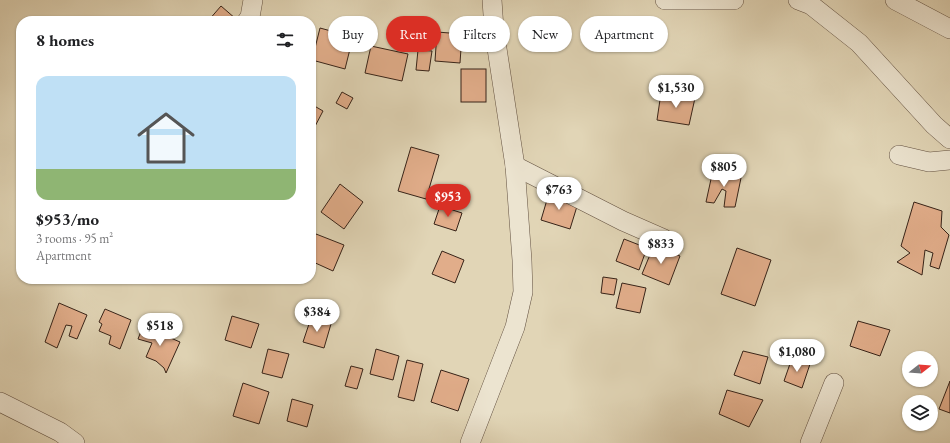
<!DOCTYPE html>
<meta charset="utf-8">
<style>
body{margin:0;font-family:"EB Garamond",serif;background:#f6f6f6;color:#202124;height:100vh;display:flex;flex-direction:column;font-size:15px;white-space:nowrap}
*{box-sizing:border-box;margin:0}
p{font-size:13px;color:#757577}
.icon{flex:none;width:22px;height:22px;fill:none;stroke:currentColor;stroke-width:2;stroke-linecap:round;stroke-linejoin:round}
.map{position:relative;flex:1;overflow:hidden}
.panel{position:absolute;left:16px;top:16px;width:300px;height:268px;display:flex;flex-direction:column;background:#fff;border-radius:16px;box-shadow:0 1px 3px #0004}
.panel>*{flex:none}
.banner{position:absolute;left:328px;top:16px;width:380px;height:36px;display:flex;gap:8px}
.needle{width:26px;rotate:73deg}
.controls{position:absolute;left:902px;top:351px;display:grid;gap:8px}
.controls a{display:grid;place-items:center;width:36px;height:36px;border-radius:50%;background:#fff;box-shadow:0 1px 3px #0004;font-size:20px}
.price{position:absolute;translate:-50% -34px;padding:0 9px;border-radius:14px;background:#fff;color:#222;font-size:13px;line-height:26px;filter:drop-shadow(0 1px 2px #0008)}
.price::after{content:'';position:absolute;left:50%;top:24px;width:12px;height:9px;margin-left:-6px;background:inherit;clip-path:polygon(0 0,100% 0,50% 100%)}
.price.active{background:#d93025;color:#fff}
ul{padding:0;list-style:none}
li{display:grid;align-content:center;gap:8px;height:212px;padding:0 20px}
li span{display:grid;place-items:center;height:124px;border-radius:12px;color:#555}
li>.icon{margin-inline-start:auto}
span .icon{width:72px;height:72px;fill:#fffc;stroke-width:1}
li b{font-size:17px}
h2{display:flex;justify-content:space-between;align-items:center;height:48px;padding:0 20px;font-size:17px}
.tag{padding:0 14px;border-radius:18px;background:#fff;box-shadow:0 1px 3px #0004;font-size:14px;line-height:36px}
.tag.active{background:#d93025;color:#fff}
.map>svg:first-child{display:block}
</style>
<div class="map">
<svg width="950" height="443" viewBox="0 0 950 443">
<rect width="100%" height="100%" fill="#e1d5b6"/>
<filter id="stains"><feTurbulence type="fractalNoise" baseFrequency=".005" numOctaves="4"/><feColorMatrix values="0 0 0 0 .2 0 0 0 0 .09 0 0 0 0 .02 0 0 0 .5 -.17"/></filter>
<radialGradient id="worn" r=".72"><stop offset=".6" stop-color="#630" stop-opacity="0"/><stop offset="1" stop-color="#630" stop-opacity=".3"/></radialGradient>
<!-- building -->
<g fill="#e1ad8a" stroke="#372318">
<path d="M221,6L236,19L235,21H208Z"/>
<path d="M320,28L353,37L345,69L312,60Z"/>
<path d="M411,28L433,30L432,43L409,41Z"/>
<path d="M437,32L462,34L460,63L435,61Z"/>
<path d="M371,46L408,54L402,81L365,73Z"/>
<path d="M418,50L432,51L429,71L416,70Z"/>
<rect x="461" y="69" width="25" height="33"/>
<path d="M342,92L353,98L347,109L336,103Z"/>
<path d="M661,93L695,98L689,125L657,120Z"/>
<path d="M311,104L323,111L311,134Z"/>
<path d="M411,147L439,155L426,199L398,191Z"/>
<path d="M713,170L741,178L735,207H724L726,191L722,189L714,203L706,202Z"/>
<path d="M340,184L363,202L344,229L321,212Z"/>
<path d="M549,193L578,203L570,229L541,220Z"/>
<path d="M914,202L942,211L941,227L949,235L939,269L930,266L933,253L925,250L922,275L897,262L910,253L901,246Z"/>
<path d="M440,206L462,213L456,231L434,224Z"/>
<path d="M316,234L344,245L333,271L311,261V245Z"/>
<path d="M624,239L647,248L639,270L616,261Z"/>
<path d="M654,245L680,256L669,285L642,274Z"/>
<path d="M737,248L771,260L755,306L721,294Z"/>
<path d="M442,251L464,260L455,283L432,274Z"/>
<path d="M603,277L617,279L614,295L601,293Z"/>
<path d="M622,283L646,288L640,313L616,308Z"/>
<path d="M59,303L87,315L77,339L69,336L72,326L66,325L57,348L45,342Z"/>
<path d="M105,309L131,320L120,349L109,344L111,336L99,331L102,324L99,322Z"/>
<path d="M232,316L259,324L251,348L225,340Z"/>
<path d="M311,318L331,324L324,348L303,342Z"/>
<path d="M858,321L890,330L880,356L850,346Z"/>
<path d="M143,326L180,342L166,373L164,368L156,361L146,357L152,343L138,339Z"/>
<path d="M268,349L289,354L282,378L262,373Z"/>
<path d="M376,349L399,356L393,380L370,374Z"/>
<path d="M743,351L768,357L760,384L734,375Z"/>
<path d="M792,358L810,364L802,388L784,381Z"/>
<path d="M407,360L423,364L414,401L398,397Z"/>
<path d="M351,366L363,369L357,389L345,386Z"/>
<path d="M441,370L469,379L458,411L431,402Z"/>
<path d="M950,381V413L939,409Z"/>
<path d="M243,383L269,392L259,424L233,416Z"/>
<path d="M727,390L763,400L749,427L719,414Z"/>
<path d="M292,399L313,405L307,427L287,421Z"/>
</g>
<g fill="none" stroke-linecap="round" stroke-linejoin="round">
<defs>
<g id="minor">
<path d="M665,0H734"/>
<path d="M798,0L811,5L859,43L934,125L950,139"/>
<path d="M895,0L950,29"/>
<path d="M247,21L250,17L253,0"/>
<path d="M899,155L929,162L950,160"/>
<path d="M515,166L623,221L664,239"/>
<path d="M0,402L60,432L75,443"/>
<path d="M470,443L515,327L523,292L522,260L515,166L494,29L492,0"/>
<path d="M810,443L834,383"/>
</g>
</defs>
<!-- minor casing -->
<use href="#minor" stroke="#625040" stroke-width="20"/>
<!-- minor -->
<use href="#minor" stroke="#ece4d0" stroke-width="19"/>
</g>
<rect width="100%" height="100%" filter="url(#stains)"/>
<rect width="100%" height="100%" fill="url(#worn)"/>
</svg>
<div class="controls">
<a><svg class="needle" viewBox="-14 -14 28 28"><path d="M0-13l5 13h-10z" fill="#e53935"/><path d="M0 13l5-13h-10z" fill="#757577"/></svg></a>
<a><svg class="icon" aria-label="layers" viewBox="0 0 24 24"><path d="M12 4l9 5-9 5-9-5zM3 14l9 5 9-5"/></svg></a>
</div>
<b class="price" style="left:676px;top:109px">$1,530</b>
<b class="price" style="left:724px;top:188px">$805</b>
<b class="price" style="left:559px;top:211px">$763</b>
<b class="price active" style="left:448px;top:218px">$953</b>
<b class="price" style="left:661px;top:265px">$833</b>
<b class="price" style="left:317px;top:333px">$384</b>
<b class="price" style="left:160px;top:347px">$518</b>
<b class="price" style="left:797px;top:373px">$1,080</b>
<div class="banner">
<a class="tag">Buy</a>
<a class="tag active">Rent</a>
<a class="tag">Filters</a>
<a class="tag">New</a>
<a class="tag">Apartment</a>
</div>
<section class="panel">
<h2>8 homes<svg class="icon" aria-label="filters" viewBox="0 0 24 24"><path d="M4 7h16M4 17h16"/><circle cx="9" cy="7" r="2"/><circle cx="15" cy="17" r="2"/></svg></h2>
<ul>
<li><span style="background:linear-gradient(#bfe0f5 75%,#8fb573 0)"><svg class="icon" aria-label="home" viewBox="0 0 24 24"><path d="M3 11l9-7 9 7M6 9v11h12V9"/></svg></span><div><b>$953/mo</b><p>3 rooms · 95 m²</p><p>Apartment</p></div></li>
</ul>
</section>
</div>
